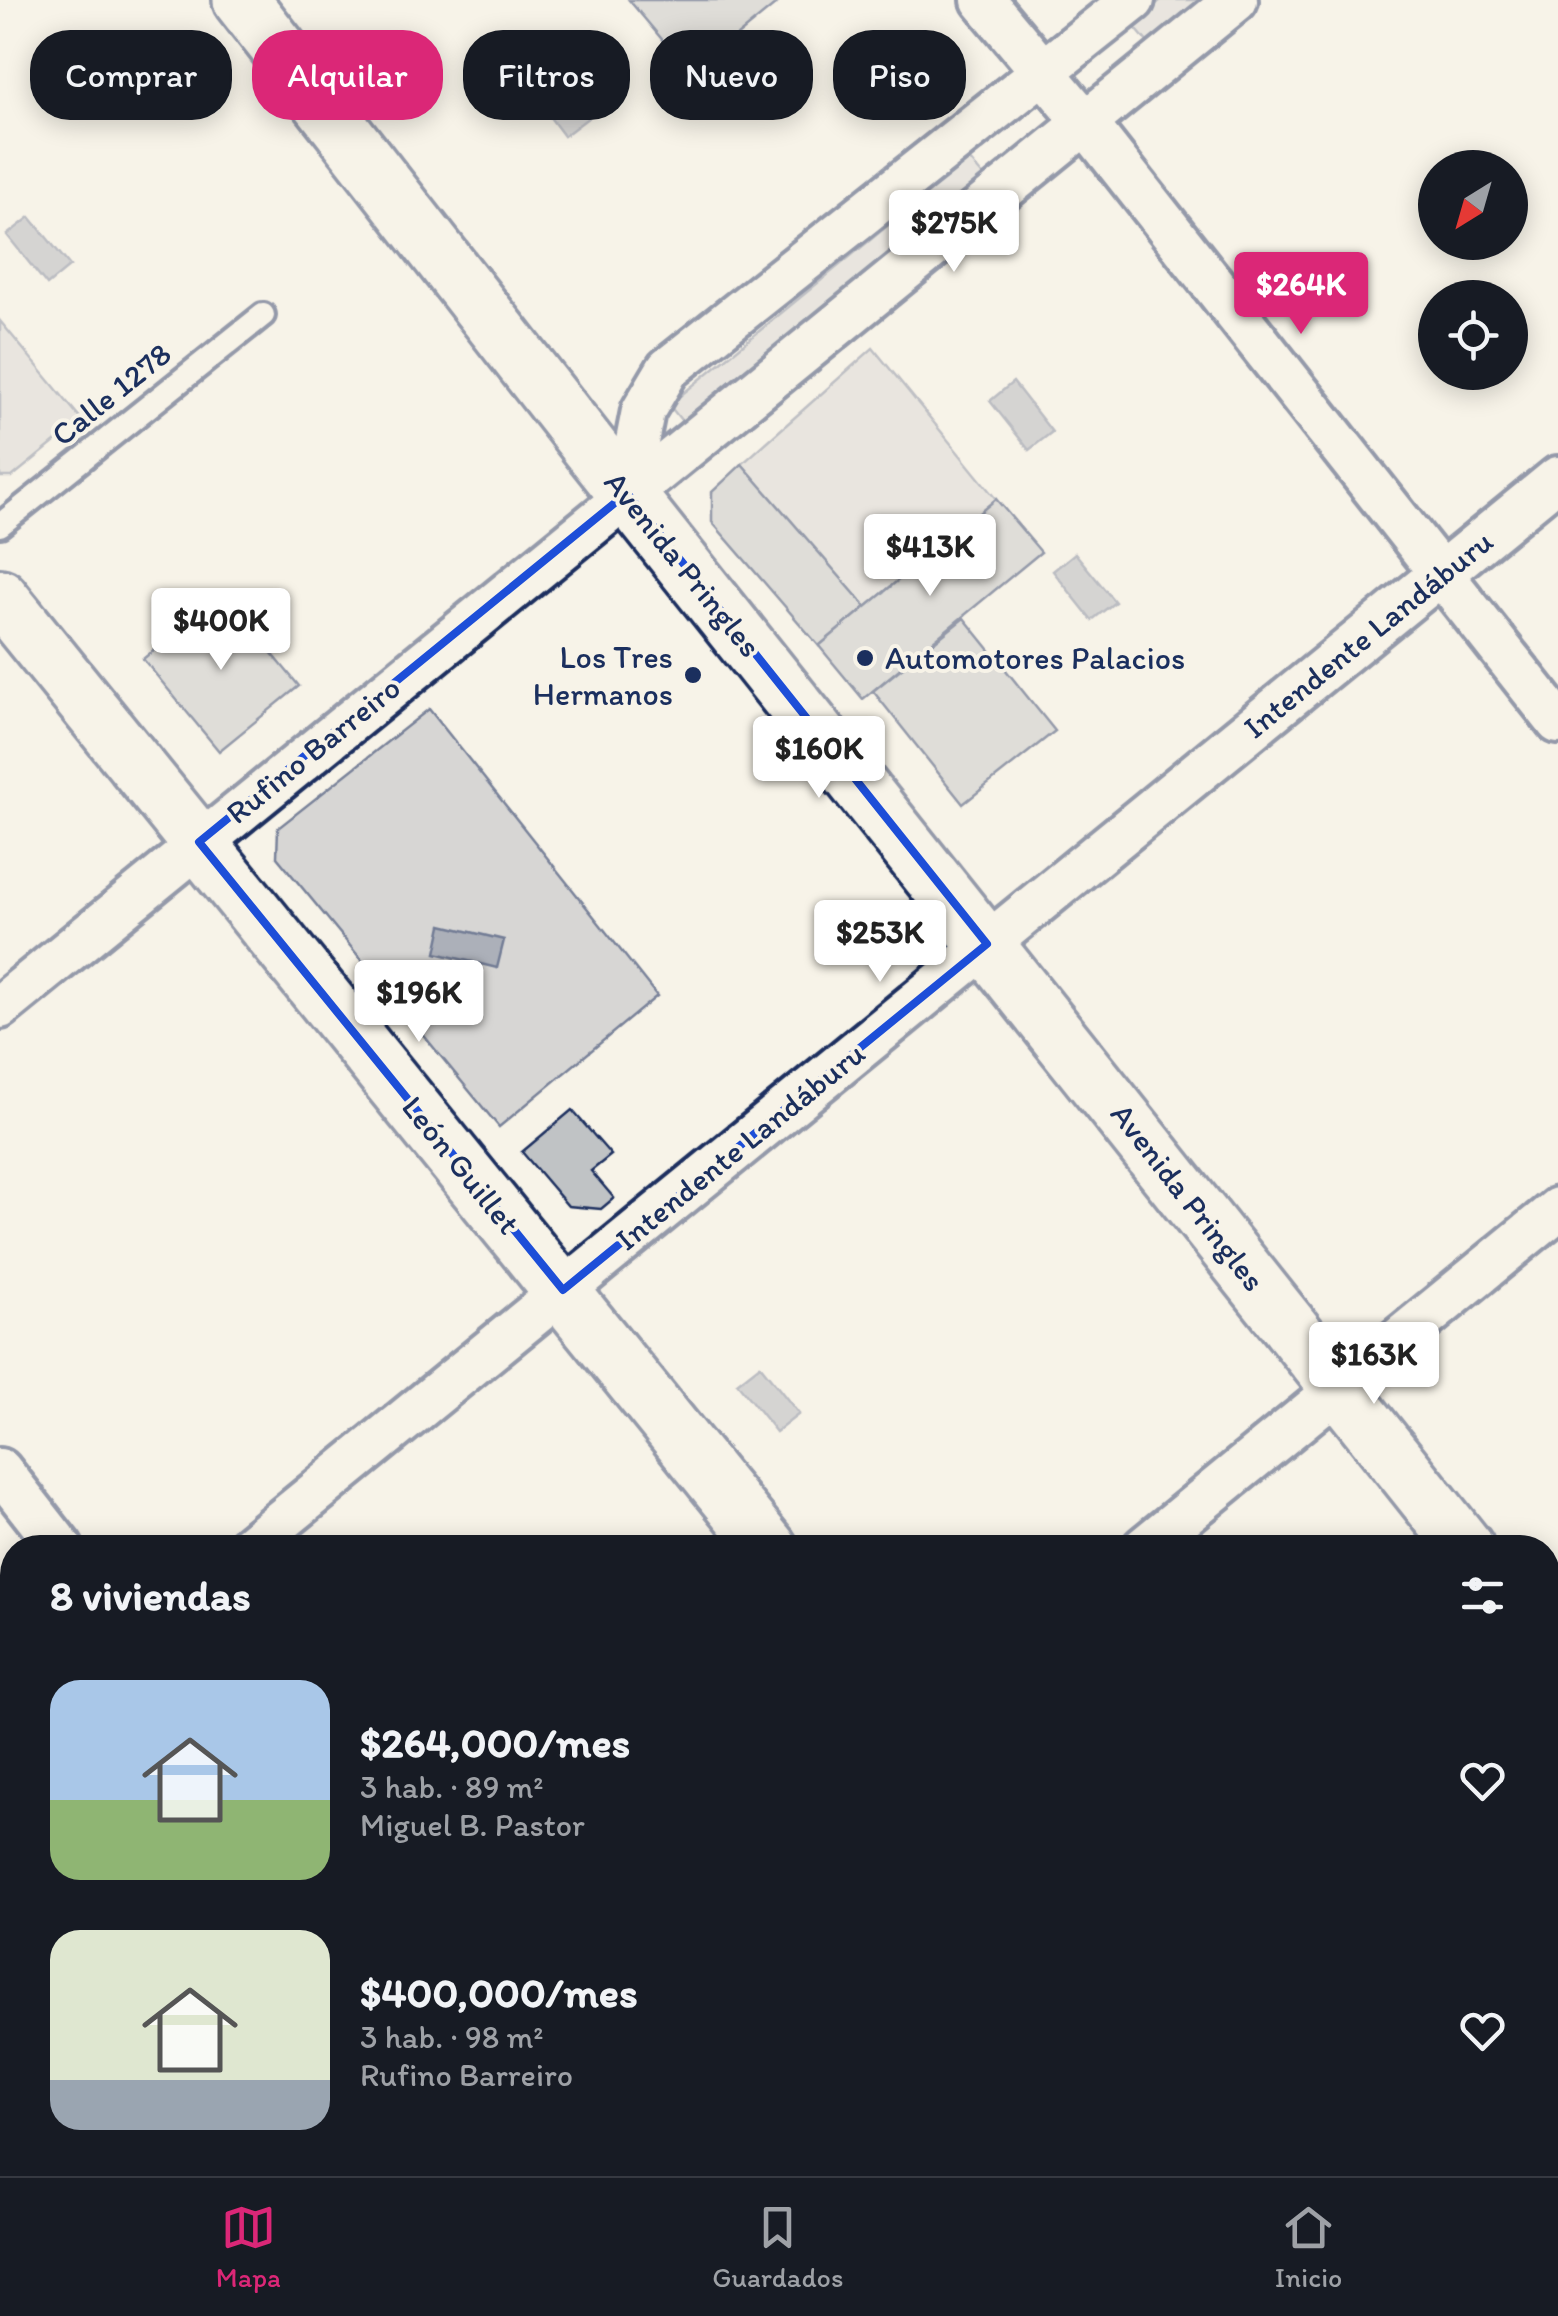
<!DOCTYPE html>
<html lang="es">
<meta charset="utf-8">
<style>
body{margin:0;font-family:Itim,sans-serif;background:#20242c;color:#f1f3f6;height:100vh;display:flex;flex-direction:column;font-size:38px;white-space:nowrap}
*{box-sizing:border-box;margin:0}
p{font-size:32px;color:#9ea1a6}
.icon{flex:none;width:55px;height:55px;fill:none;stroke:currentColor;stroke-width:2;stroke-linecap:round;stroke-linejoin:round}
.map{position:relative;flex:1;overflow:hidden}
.side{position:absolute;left:0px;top:1535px;width:1560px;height:642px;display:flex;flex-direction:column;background:#171b24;border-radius:40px 40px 0 0;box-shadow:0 5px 25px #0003}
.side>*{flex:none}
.top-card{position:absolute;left:30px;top:30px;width:1000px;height:90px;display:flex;gap:20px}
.needle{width:65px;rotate:217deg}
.buttons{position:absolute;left:1418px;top:150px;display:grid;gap:20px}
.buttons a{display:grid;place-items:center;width:110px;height:110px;border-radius:50%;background:#171b24;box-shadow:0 5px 25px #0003;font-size:50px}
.price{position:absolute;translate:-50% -85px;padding:0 22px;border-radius:10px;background:#fff;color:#222;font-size:32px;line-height:65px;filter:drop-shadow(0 2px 5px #0008)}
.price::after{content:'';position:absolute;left:50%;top:60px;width:30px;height:22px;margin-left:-15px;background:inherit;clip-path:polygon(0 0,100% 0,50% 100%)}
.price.on{background:#db2777;color:#fff}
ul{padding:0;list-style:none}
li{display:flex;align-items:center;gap:30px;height:250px;padding:0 50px}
li span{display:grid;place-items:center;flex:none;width:280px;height:200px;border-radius:30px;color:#555}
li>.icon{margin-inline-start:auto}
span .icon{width:120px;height:120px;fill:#fffc;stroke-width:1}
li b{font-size:42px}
h2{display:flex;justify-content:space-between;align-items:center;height:120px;padding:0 50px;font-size:42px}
.chip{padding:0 35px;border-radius:40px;background:#171b24;box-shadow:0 5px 25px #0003;font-size:35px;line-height:90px}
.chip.on{background:#db2777;color:#fff}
.menu{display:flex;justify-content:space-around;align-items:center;height:140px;border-top:2px solid #363941;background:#171b24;font-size:28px;color:#9ea1a6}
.menu a{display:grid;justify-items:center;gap:5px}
.menu .on{color:#db2777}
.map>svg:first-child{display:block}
</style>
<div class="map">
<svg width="1558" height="2176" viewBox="0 0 1558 2176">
<rect width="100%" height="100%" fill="#f7f3e8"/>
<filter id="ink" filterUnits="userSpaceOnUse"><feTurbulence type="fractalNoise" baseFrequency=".01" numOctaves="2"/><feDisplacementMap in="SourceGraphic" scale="20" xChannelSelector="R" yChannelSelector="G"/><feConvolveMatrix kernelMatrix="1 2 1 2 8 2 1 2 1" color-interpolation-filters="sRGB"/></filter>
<g filter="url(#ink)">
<!-- green -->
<g fill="#d7d6d4" stroke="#798299" stroke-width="2.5">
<path d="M1161,0H1201L1148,43L1132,24Z"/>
<path d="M969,159L985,178L685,425L669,405Z"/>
<path d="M0,321L82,420L12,477H0Z"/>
<path d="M873,348L996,499L866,607L742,464Z"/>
<path d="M429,709L657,996L499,1127L277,857L278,828Z"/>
</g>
<!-- water -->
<g fill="#acb0b9" stroke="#727c95" stroke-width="2.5">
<path d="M610,69L626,89L564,136L549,116Z"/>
<path d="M30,217L70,266L47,285L7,235Z"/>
<path d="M1013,382L1052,432L1029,450L990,401Z"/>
<path d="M1075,553L1115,602L1092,620L1053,571Z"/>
<path d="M442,925L504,940L497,968L436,953Z"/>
<path d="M760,1365L799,1414L776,1432L737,1383Z"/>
</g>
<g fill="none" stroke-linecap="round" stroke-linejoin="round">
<!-- stream -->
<path stroke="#727c95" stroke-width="11" d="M1548,1996L1558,1987"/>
</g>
<!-- building -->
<g fill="#c0c3c5" stroke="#1b2f5e" stroke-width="2.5">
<path d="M629,0H781L691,74Z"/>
<path d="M742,464L866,607L819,646L712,522V492Z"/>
<path d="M996,499L1041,552L863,699L819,646Z"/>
<path d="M223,594L299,686L219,751L143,659Z"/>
<path d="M964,618L1055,731L963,804L873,691Z"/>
<path d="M572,1110L611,1155L591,1171L614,1198L601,1209L568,1206L522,1152Z"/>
<path d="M1014,2165H1195L1194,2176H1000Z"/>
<path d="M1355,2165H1456L1442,2176H1345L1344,2174Z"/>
</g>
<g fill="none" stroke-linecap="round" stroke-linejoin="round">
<defs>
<path id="lane" d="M0,525L263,315"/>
<g id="street">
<path d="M983,0L1085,122L1558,722"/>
<path d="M627,493L643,411L668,369L1133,0"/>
<path d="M0,1007L1236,0"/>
<path d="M0,1470L61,1548"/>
<path d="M248,1548L1558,478"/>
<path d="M1144,1548L1558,1209"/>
<path d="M0,1750L12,1739"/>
<path d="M1548,1943L1558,1935"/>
<path d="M547,2165L556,2176"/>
<path d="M372,2176L386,2165"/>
</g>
<g id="secondary">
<path d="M241,0L591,449L1466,1548"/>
<path d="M0,597L769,1548"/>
<path d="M1548,1650L1558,1663"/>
<path d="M1250,2165L1259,2176"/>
</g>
</defs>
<!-- lane casing -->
<use href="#lane" stroke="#1b2f5e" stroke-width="30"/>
<!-- street casing -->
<use href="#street" stroke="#1b2f5e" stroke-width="50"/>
<!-- secondary casing -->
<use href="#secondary" stroke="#1b2f5e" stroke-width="62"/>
<!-- lane -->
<use href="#lane" stroke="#f7f3e8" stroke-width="22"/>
<!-- street -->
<use href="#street" stroke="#f7f3e8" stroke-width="42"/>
<!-- secondary -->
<use href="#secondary" stroke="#f7f3e8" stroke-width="55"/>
</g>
</g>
<!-- marked area -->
<path d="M0 0H1558V2176H0ZM627,493L987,944L563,1290L199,842Z" fill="#f7f3e8" fill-opacity=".55" fill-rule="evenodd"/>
<path fill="none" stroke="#1d4ed8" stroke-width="8" stroke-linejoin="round" d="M627,493L987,944L563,1290L199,842Z"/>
<!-- markers -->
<g fill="#1b2f5e" stroke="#f7f3e8" stroke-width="4">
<circle cx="865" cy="658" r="10"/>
<circle cx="693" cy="675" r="10"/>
</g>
<g text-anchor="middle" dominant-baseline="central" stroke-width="8" stroke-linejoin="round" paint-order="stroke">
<!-- street labels -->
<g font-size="32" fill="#1b2f5e" stroke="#f7f3e8">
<text transform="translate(111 394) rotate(-39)">Calle 1278</text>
<text transform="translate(683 564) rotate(51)">Avenida Pringles</text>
<text transform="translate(1368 634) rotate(-39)">Intendente Landáburu</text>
<text transform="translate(313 750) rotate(-39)">Rufino Barreiro</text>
<text transform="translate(740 1146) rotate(-39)">Intendente Landáburu</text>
<text transform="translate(461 1165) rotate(51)">León Guillet</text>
<text transform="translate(1188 1197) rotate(52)">Avenida Pringles</text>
</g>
<!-- poi labels -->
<g font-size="32" fill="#1b2f5e" stroke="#f7f3e8" text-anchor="end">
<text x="673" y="657">Los Tres<tspan x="673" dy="37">Hermanos</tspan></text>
<text x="885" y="658" text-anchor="start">Automotores Palacios</text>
</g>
</g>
</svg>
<div class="buttons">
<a><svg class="needle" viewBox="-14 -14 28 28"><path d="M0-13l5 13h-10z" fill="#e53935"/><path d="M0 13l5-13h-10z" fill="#9ea1a6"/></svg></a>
<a><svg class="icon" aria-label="locate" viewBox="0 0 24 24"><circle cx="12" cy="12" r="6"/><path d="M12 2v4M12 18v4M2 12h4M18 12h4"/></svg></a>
</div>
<b class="price" style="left:954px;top:275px">$275K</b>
<b class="price on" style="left:1301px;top:337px">$264K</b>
<b class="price" style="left:930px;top:599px">$413K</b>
<b class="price" style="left:221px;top:673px">$400K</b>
<b class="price" style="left:819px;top:801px">$160K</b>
<b class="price" style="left:880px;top:985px">$253K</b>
<b class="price" style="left:419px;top:1045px">$196K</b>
<b class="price" style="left:1374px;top:1407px">$163K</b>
<div class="top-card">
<a class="chip">Comprar</a>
<a class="chip on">Alquilar</a>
<a class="chip">Filtros</a>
<a class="chip">Nuevo</a>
<a class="chip">Piso</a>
</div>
<section class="side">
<h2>8 viviendas<svg class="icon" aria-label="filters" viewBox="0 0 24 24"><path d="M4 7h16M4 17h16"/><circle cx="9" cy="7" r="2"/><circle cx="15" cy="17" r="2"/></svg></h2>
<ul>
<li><span style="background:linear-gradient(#a9c7e8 60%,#8fb573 0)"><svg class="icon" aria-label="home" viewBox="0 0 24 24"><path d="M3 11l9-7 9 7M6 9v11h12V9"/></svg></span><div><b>$264,000/mes</b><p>3 hab. · 89 m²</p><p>Miguel B. Pastor</p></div><svg class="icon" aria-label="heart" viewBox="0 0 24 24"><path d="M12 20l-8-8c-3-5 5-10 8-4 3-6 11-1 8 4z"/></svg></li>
<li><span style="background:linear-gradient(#dfe7d0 75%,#9aa5b1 0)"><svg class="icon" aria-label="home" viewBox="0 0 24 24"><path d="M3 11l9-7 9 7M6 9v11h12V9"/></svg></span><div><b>$400,000/mes</b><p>3 hab. · 98 m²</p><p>Rufino Barreiro</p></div><svg class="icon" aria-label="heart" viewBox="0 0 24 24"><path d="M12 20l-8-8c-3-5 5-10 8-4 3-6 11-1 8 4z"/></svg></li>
</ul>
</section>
</div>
<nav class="menu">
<a class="on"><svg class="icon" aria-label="map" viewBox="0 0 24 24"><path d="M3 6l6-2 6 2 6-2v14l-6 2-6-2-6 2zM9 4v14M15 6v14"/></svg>Mapa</a>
<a><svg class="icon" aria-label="saved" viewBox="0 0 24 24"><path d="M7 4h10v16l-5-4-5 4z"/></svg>Guardados</a>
<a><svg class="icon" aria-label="home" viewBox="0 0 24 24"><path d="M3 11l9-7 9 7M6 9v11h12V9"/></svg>Inicio</a>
</nav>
